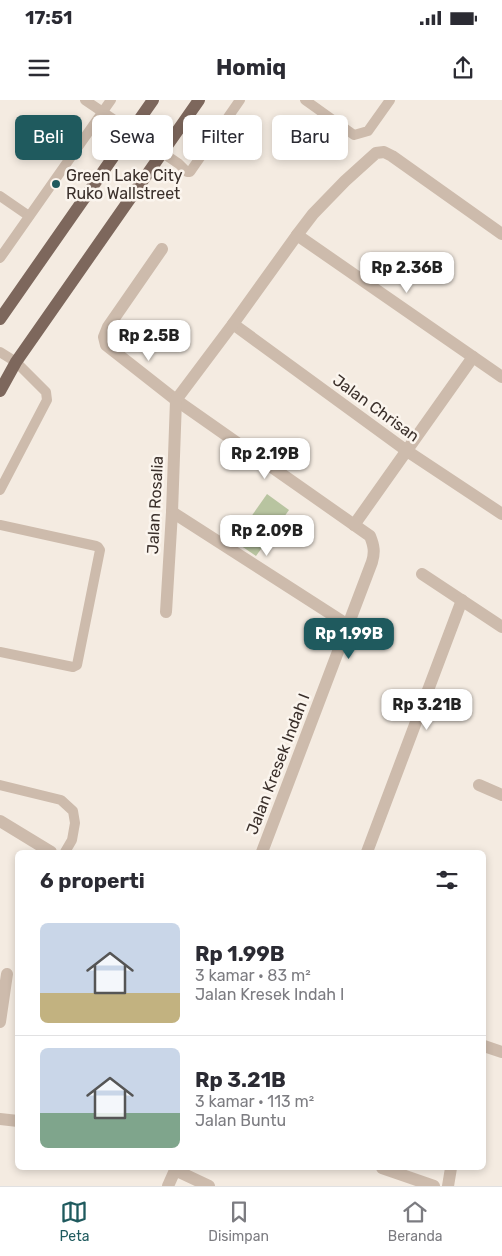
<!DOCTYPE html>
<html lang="id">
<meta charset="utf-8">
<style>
body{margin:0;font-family:Rubik,sans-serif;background:#f2f2f3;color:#2b2b33;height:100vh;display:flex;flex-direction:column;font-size:19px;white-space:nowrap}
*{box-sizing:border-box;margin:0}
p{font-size:16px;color:#7c7c81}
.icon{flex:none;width:28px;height:28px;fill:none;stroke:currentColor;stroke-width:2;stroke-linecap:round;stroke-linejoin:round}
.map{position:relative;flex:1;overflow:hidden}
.panel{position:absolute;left:15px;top:750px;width:471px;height:320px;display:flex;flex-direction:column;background:#fff;border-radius:8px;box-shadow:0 2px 8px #0003}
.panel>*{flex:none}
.guide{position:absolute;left:15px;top:15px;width:472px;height:45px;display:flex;gap:10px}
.price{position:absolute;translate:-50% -42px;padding:0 11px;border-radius:10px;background:#fff;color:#222;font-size:16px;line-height:32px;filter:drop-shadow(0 1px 2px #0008)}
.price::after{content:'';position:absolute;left:50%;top:30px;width:15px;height:11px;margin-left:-8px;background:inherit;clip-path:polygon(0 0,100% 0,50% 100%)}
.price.active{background:#1f5a5e;color:#fff}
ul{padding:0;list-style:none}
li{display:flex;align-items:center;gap:15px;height:125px;padding:0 25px}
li+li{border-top:1px solid #e1e1e2}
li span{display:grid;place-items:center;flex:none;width:140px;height:100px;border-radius:8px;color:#555}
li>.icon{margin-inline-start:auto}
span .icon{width:60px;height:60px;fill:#fffc;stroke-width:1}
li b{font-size:21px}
h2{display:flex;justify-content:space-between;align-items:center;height:60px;padding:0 25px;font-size:21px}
.pill{padding:0 18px;border-radius:8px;background:#fff;box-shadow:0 2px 8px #0003;font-size:18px;line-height:45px}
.pill.active{background:#1f5a5e;color:#fff}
.status{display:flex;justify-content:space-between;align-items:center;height:35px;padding:0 25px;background:#fff;direction:ltr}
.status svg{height:14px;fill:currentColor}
header{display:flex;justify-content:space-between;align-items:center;height:65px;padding:0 25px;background:#fff;font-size:22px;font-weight:700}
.dock{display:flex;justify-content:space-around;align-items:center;height:70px;border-top:1px solid #e1e1e2;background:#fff;font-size:14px;color:#7c7c81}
.dock a{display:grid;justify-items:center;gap:2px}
.dock .active{color:#1f5a5e}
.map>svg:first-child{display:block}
</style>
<div class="status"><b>17:51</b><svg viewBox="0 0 49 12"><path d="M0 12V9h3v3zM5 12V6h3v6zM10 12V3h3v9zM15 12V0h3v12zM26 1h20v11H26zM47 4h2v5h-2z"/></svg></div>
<header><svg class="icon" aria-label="menu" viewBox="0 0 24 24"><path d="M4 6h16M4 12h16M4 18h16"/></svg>Homiq<svg class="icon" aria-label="share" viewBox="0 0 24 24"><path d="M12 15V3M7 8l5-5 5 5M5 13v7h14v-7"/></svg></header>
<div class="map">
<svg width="502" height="1086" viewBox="0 0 502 1086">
<rect width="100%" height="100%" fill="#f4ebe1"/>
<!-- green -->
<path fill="#b8c4a0" d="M267,394L289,410L256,456L234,441Z"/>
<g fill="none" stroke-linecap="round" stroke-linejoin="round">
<!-- service -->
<g stroke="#cdbbac" stroke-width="10">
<path d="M85,0L179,64L187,72H190L240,0"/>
<path d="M305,0L354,35L368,31L390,0"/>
<path d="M0,96L29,116"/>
<path d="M0,158L111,0"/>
<path d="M0,252L16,262L46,292L47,300L0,390"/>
<path d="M0,425L96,446L98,447L100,450L77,565L73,567L0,552"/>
<path d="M0,685L61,700L73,711L75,723L72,740L65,752"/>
</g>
<!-- minor -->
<g stroke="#cdbbac" stroke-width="12">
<path d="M297,135L502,277"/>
<path d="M162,149L108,227L104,237L106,245L176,300L370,436C374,446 375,452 372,462L262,752"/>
<path d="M233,224L407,351L502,414"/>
<path d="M176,300L233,224L297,135L313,114L345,81L376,53L384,52L392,56L502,134"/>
<path d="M172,412L348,525"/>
<path d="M354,425L473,257"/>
<path d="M422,474L502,527"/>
<path d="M166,512L172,412L176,300"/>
<path d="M479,685L502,695"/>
<path d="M367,752L462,500"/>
<path d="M0,922L7,874"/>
<path d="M0,1019L18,1021"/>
<path d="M382,1068L434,1086"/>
<path d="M175,1070L209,1086"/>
<path d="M168,1086L176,1068"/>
<path d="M448,1086L451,1068"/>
</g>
<!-- tertiary -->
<g stroke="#cdbbac" stroke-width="12">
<path d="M0,721L51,752"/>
<path d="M484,946L502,952"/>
</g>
<!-- primary -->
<g stroke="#7d675c" stroke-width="12">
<path d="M0,219L153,0"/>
<path d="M0,291L16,262L199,0"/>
</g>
</g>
<!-- markers -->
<circle fill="#1f5a5e" stroke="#fbf5ee" stroke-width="2" cx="56" cy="84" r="5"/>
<g text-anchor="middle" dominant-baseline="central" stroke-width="5" stroke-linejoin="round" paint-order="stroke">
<!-- poi labels -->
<g font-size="16" fill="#3b302b" stroke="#fbf5ee" text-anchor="start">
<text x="66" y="75">Green Lake City<tspan x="66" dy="18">Ruko Wallstreet</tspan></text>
</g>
<!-- street labels -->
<g font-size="16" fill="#3b302b" stroke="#fbf5ee">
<text transform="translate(376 308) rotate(36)">Jalan Chrisan</text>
<text transform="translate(155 405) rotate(-87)">Jalan Rosalia</text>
<text transform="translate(278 664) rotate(-69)">Jalan Kresek Indah I</text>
</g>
</g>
</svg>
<b class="price" style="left:407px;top:194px">Rp 2.36B</b>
<b class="price" style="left:149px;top:262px">Rp 2.5B</b>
<b class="price" style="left:265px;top:380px">Rp 2.19B</b>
<b class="price" style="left:267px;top:457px">Rp 2.09B</b>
<b class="price active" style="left:349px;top:560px">Rp 1.99B</b>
<b class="price" style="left:427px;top:631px">Rp 3.21B</b>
<div class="guide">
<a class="pill active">Beli</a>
<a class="pill">Sewa</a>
<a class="pill">Filter</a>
<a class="pill">Baru</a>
</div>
<section class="panel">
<h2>6 properti<svg class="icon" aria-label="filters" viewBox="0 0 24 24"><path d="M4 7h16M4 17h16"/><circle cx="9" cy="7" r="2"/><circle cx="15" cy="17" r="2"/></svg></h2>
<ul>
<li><span style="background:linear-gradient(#c9d6e8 70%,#c2b280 0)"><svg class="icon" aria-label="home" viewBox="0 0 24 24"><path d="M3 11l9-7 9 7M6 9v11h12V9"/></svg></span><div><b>Rp 1.99B</b><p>3 kamar · 83 m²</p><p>Jalan Kresek Indah I</p></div></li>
<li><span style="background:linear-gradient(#c9d6e8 65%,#7fa58c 0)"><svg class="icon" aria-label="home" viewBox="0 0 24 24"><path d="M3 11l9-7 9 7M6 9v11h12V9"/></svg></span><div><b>Rp 3.21B</b><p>3 kamar · 113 m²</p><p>Jalan Buntu</p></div></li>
</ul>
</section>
</div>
<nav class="dock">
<a class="active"><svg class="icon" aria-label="map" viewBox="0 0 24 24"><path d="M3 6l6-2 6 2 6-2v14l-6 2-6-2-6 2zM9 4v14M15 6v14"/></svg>Peta</a>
<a><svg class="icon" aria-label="saved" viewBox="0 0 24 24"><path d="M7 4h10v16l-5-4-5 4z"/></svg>Disimpan</a>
<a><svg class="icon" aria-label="home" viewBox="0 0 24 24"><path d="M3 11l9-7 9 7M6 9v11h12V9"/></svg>Beranda</a>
</nav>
